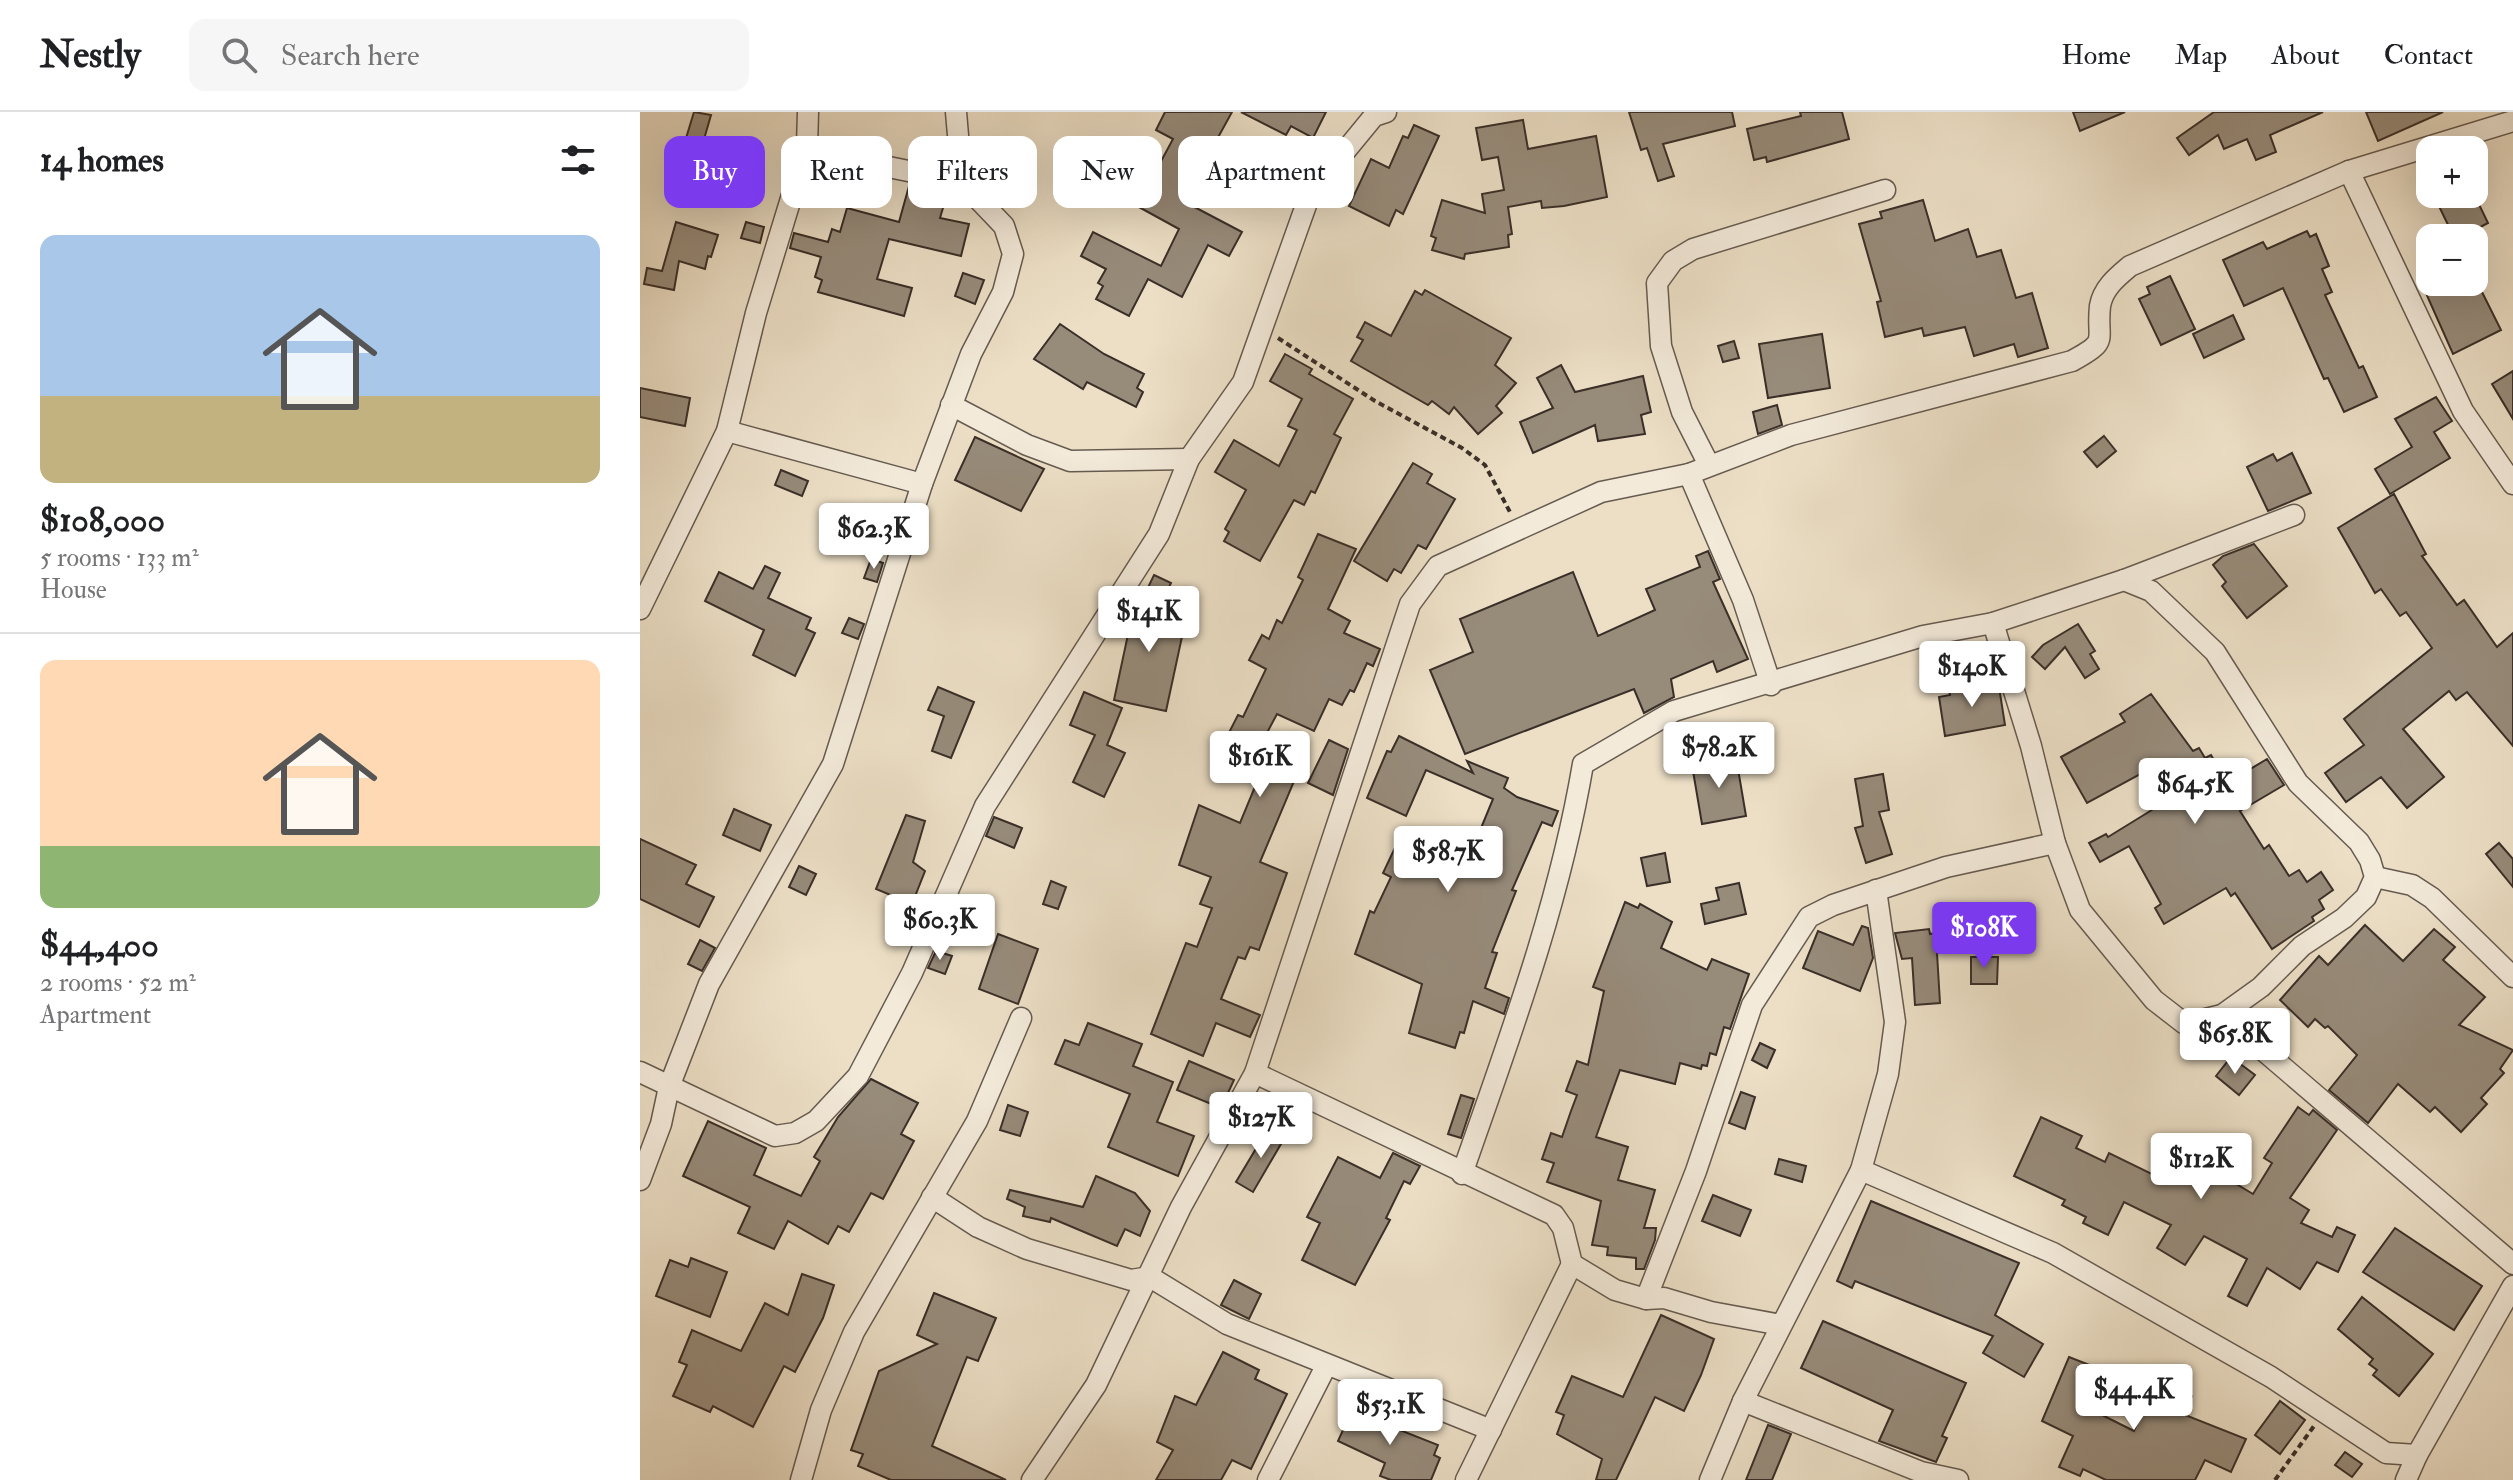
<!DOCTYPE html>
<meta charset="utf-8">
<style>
body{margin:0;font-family:"IM FELL Double Pica",serif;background:#f6f6f6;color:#202124;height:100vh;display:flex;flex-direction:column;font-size:30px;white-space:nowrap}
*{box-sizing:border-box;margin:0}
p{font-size:26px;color:#757577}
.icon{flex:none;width:44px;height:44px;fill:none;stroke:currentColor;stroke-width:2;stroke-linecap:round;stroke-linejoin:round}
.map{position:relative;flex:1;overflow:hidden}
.side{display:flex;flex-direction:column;background:#fff;width:640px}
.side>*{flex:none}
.top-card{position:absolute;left:24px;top:24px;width:760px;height:72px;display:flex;gap:16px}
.tools{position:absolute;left:1776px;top:24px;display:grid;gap:16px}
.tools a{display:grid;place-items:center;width:72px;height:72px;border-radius:16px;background:#fff;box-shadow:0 8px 32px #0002;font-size:40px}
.price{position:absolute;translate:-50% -68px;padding:0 18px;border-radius:8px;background:#fff;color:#222;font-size:26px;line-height:52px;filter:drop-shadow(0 2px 4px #0008)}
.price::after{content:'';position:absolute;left:50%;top:48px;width:24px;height:18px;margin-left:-12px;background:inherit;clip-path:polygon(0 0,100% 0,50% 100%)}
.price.current{background:#7c3aed;color:#fff}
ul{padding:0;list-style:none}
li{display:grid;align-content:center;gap:16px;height:424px;padding:0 40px}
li+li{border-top:2px solid #e0e0e0}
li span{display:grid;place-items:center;height:248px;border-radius:16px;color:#555}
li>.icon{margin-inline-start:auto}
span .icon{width:144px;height:144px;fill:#fffc;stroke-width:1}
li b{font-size:34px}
h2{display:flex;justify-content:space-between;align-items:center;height:96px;padding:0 40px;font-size:34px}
.pill{padding:0 28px;border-radius:16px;background:#fff;box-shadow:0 8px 32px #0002;font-size:28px;line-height:72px}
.pill.current{background:#7c3aed;color:#fff}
header{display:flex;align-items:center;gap:48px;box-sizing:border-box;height:112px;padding:0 40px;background:#fff;border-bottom:2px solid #e0e0e0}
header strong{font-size:38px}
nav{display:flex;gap:44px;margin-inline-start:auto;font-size:28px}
.search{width:560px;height:72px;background:#f6f6f6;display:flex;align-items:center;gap:20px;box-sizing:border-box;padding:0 28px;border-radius:16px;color:#757577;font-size:30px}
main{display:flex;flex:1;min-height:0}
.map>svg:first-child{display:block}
</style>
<header>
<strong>Nestly</strong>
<div class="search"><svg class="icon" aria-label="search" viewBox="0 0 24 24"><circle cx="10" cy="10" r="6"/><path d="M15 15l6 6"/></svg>Search here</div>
<nav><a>Home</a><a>Map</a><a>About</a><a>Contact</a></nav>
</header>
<main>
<section class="side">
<h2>14 homes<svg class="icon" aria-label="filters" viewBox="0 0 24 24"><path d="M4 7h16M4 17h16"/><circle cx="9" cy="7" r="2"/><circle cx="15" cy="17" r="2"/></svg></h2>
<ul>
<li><span style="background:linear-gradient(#a9c7e8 65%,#c2b280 0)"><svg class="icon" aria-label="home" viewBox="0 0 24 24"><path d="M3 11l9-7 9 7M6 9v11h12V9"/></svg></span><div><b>$108,000</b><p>5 rooms · 133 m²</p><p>House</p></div></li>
<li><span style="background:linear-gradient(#ffd9b3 75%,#8fb573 0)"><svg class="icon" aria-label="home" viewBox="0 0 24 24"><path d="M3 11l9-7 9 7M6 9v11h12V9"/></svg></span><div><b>$44,400</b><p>2 rooms · 52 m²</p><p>Apartment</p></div></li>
</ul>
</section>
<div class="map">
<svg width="1873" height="1368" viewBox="0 0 1873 1368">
<rect width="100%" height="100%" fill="#ecdfc6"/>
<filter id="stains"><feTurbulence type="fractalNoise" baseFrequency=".0025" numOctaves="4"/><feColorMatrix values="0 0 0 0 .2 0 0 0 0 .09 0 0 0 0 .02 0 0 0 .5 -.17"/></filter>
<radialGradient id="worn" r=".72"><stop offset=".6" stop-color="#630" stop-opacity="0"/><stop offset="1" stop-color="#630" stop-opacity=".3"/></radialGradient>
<!-- building -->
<g fill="#978b7a" stroke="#3a2f28" stroke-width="2">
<path d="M54,0L71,3L60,41L43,36Z"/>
<path d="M525,0H592L543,89L602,120L589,144L568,133L542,185L508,167L489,204L456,187L463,174L458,171L466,157L441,144L453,120L521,154L539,117L497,94L533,27L516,18Z"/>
<path d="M601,0H686L673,26L651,14L646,23Z"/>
<path d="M989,0H1092L1095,14L1023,32L1034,64L1018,69L1007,36L1001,38Z"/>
<path d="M1160,0H1202L1209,27L1127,50L1126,45L1114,48L1107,17L1161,4Z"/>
<path d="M1433,0H1485L1440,19Z"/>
<path d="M1574,0H1683L1630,23L1636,40L1616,48L1607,27L1584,37L1578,23L1549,43L1537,26Z"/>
<path d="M1726,0H1803L1738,29Z"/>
<path d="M883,8L888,37L956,24L967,85L924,94L902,96L901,89L868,95L872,122L868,123L869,135L825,142L824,147L792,138L796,126L791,124L802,88L845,101L842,82L864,78L858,45L842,48L836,16Z"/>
<path d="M774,13L799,24L763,102L756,98L749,114L709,94L731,47L749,56L763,24L768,26Z"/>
<path d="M452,55L474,65L466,81L445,72Z"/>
<path d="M269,74L305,89L300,106L329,112L321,144L249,127L237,167L272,176L264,204L178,180L182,168L175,165L181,145L150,136L154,121L188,130L192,117L200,120L207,96L259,110Z"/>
<path d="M1793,82H1834L1848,111L1821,125L1817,116L1811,119Z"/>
<path d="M1283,88L1295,129L1328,117L1337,145L1361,138L1376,186L1392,181L1408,236L1378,245L1374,232L1334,244L1325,215L1284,224L1282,216L1245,225L1237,190L1241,189L1219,112L1242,106L1240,100Z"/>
<path d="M36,110L78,123L71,145L68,144L65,157L39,149L34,178L4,172L7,156L22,159Z"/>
<path d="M106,110L124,115L120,131L101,126Z"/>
<path d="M1667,119L1670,125L1676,122L1689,154L1682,157L1692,180L1685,183L1719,256L1723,254L1737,285L1704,300L1688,266L1684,267L1643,176L1604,194L1583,148L1623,130L1627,137Z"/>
<path d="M323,161L344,168L335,192L315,184Z"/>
<path d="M1530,164L1555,217L1521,233L1499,187L1510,182L1507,175Z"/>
<path d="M1781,170H1837L1861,218L1813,242Z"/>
<path d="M785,178L871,226L855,253L876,271L856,294L862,301L838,322L814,295L809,302L792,289L788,293L711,249L723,228L717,225L725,210L751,224L775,179L782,183Z"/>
<path d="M1593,203L1604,227L1564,246L1553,222Z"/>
<path d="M420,212L464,242L504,262L497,276L503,280L496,295L447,270L443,277L394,247Z"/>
<path d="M1182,222L1190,276L1128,286L1119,232Z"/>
<path d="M1094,229L1099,246L1083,250L1078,234Z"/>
<path d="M645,242L672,257L669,262L713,287L694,322L701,326L675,381L671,379L664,393L654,388L620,449L584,429L589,420L585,417L606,378L575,360L594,328L639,354L657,318L648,314L662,287L630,269Z"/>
<path d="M921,253L935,280L1003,264L1011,300L1001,303L1005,322L958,329L955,313L893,341L880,310L913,296L897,266Z"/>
<path d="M1873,259V307L1852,272Z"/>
<path d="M0,276L50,286L45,314L0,305Z"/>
<path d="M1796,285L1812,309L1794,320L1810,346L1750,382L1735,357L1772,335L1755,307Z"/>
<path d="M1137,293L1142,313L1118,322L1113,300Z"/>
<path d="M1464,324L1476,339L1457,355L1444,340Z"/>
<path d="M335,325L404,357L381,399L315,368Z"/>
<path d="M1652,341L1671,381L1628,399L1607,355L1633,342L1637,349Z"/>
<path d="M773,351L792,362L787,371L815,387L786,437L778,433L761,461L754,457L747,469L714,449Z"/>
<path d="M141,358L168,369L162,384L135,373Z"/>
<path d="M1754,382L1786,442L1782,444L1817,493L1824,488L1857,535L1873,521V634L1827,580L1816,588L1809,579L1763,617L1804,665L1767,696L1741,665L1706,690L1685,661L1724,633L1704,607L1792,536L1766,500L1760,504L1741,477L1735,481L1698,416Z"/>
<path d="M678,422L716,437L688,497L710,509L704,521L740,537L733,554L727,551L714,580L710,578L702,593L689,587L674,619L637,602L619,636L660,655L620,750L647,761L619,838L610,835L605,847L598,845L581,887L620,903L610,925L576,911L563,944L511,922L546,831L557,835L572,796L560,792L571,765L539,753L559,693L600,711L617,670L575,648L598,603L603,605L626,557L609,548L622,523L629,527L637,508L642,511L663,468L658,465Z"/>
<path d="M1614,432L1647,474L1607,506L1582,474L1586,470L1573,453L1583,444Z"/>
<path d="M1068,439L1080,467L1073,470L1108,547L1077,560L1073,549L1031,567L1034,585L1004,601L994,577L825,642L790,558L833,540L820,507L933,460L958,524L1015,498L1006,477L1060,455L1056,444Z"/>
<path d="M231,447L243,451L237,470L224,466Z"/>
<path d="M125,454L140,461L128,486L171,506L166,517L175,521L155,564L113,543L124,518L65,489L79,460L113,477Z"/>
<path d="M514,463L531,471L511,513L543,520L526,599L474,588L490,513Z"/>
<path d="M209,506L224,512L218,527L202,521Z"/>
<path d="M1438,512L1455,539L1450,542L1459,557L1445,566L1425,535L1405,557L1392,545L1403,533Z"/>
<path d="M1348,571L1349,577L1359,575L1365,613L1305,624L1299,585L1310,583L1309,577Z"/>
<path d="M298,575L334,590L311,646L292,639L304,604L288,598Z"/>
<path d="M444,580L482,596L467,633L485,641L464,685L433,670L455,623L430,613Z"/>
<path d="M1511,582L1553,639L1559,636L1565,646L1571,643L1587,671L1627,647L1644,673L1600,699L1624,737L1629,733L1649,764L1659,758L1667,770L1681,760L1693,778L1679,788L1684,797L1672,805L1674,809L1632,837L1595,781L1591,784L1586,776L1524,812L1515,796L1521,792L1489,734L1460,750L1449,731L1466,722L1468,725L1533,685L1515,654L1447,691L1421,645L1485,610L1480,602Z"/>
<path d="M759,624L833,661L827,649L868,666L864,676L877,685L918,699L912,714L902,710L872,778L876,779L852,840L857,841L845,876L869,886L864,902L833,889L824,921L820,920L815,936L769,921L782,872L715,842L730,799L734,801L751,765L743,761L761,723L825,755L853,687L786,658L766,704L727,686L747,639L751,640Z"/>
<path d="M689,628L708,637L693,683L668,671Z"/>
<path d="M1096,645L1106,704L1062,712L1052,653Z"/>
<path d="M1243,662L1249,698L1239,700L1252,742L1226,751L1215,716L1223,714L1215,667Z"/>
<path d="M94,697L131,713L120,739L83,723Z"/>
<path d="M266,703L285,709L273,750L285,759L272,792L236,777Z"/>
<path d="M354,705L382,716L374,736L346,724Z"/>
<path d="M0,727L56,753L46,772L74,785L59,815L0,787Z"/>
<path d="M1859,731L1873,747V775L1846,742Z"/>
<path d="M1025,741L1030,770L1007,774L1001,746Z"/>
<path d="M159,754L176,762L166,783L149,775Z"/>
<path d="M411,769L426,775L418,797L403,792Z"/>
<path d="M1099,771L1106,802L1065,812L1061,792L1079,788L1076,776Z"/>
<path d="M985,790L998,796L1000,792L1032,810L1021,836L1067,858L1072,847L1109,862L1090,917L1084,915L1076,943L1070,941L1067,954L1062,953L1061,957L1040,951L1035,972L980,958L956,1025L988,1035L978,1068L1015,1078L1004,1116H1016L1015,1128L1004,1157H996V1146L967,1143L968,1135L952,1133L961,1089L907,1070L914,1051L902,1047L911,1021L922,1025L931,999L937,983L926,979L937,949L948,953L964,879L953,875Z"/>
<path d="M1725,813L1763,849L1794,817L1815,835L1803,848L1845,885L1819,913L1873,938L1860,957L1864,961L1841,986L1847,992L1821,1020L1795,995L1790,1000L1758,972L1728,1011L1689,978L1717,943L1688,914L1685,916L1675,907L1668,915L1640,888L1679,844L1688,853Z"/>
<path d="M1222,814L1228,816L1233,846L1220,879L1163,856L1178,819L1213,833Z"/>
<path d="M1325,816L1328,836L1297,841L1300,891L1275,893L1272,846L1262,847L1255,821L1289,817L1290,822Z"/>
<path d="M358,822L398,837L378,892L339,877Z"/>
<path d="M60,828L75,836L62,859L48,852Z"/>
<path d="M296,839L312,844L305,862L288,856Z"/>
<path d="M1331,845H1358L1357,872H1331Z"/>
<path d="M448,911L502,932L493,954L533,970L517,1010L554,1024L538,1064L468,1035L490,982L415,952L425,928L439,933Z"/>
<path d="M1120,931L1135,938L1127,956L1112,948Z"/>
<path d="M1591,945L1615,963L1599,983L1576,964Z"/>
<path d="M549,949L594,968L581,996L537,978Z"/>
<path d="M231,967L278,991L261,1022L274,1029L243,1087L231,1081L209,1120L198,1114L188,1132L148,1109L134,1137L98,1121L110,1095L43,1064L68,1009L126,1036L114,1063L161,1084L180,1049L174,1045L198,1005Z"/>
<path d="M1101,980L1115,985L1105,1017L1089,1011Z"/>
<path d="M821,983L834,987L821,1026L808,1022Z"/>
<path d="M368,993L388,1000L380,1024L360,1018Z"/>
<path d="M1658,995L1669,1003L1673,998L1697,1018L1650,1086L1669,1098L1661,1111L1692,1125L1697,1115L1715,1123L1698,1160L1677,1150L1660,1177L1627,1156L1607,1194L1588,1184L1607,1147L1564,1124L1545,1153L1517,1136L1531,1113L1484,1090L1468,1123L1443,1111L1446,1105L1422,1093L1425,1088L1374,1064L1401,1005L1442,1024L1436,1036L1465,1050L1469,1041L1524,1068L1541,1039L1613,1082L1632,1051L1624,1046Z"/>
<path d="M629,1015L645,1025L613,1080L596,1070Z"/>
<path d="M753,1041L780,1054L770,1072L764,1069L746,1106L750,1108L715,1173L662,1148L680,1111L667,1105L698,1045L740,1066Z"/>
<path d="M1139,1047L1166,1054L1162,1070L1135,1062Z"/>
<path d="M456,1064L495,1081L510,1099L500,1124L485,1117L477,1134L411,1106L410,1110L383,1104L385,1095L367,1087L370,1078L443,1095Z"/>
<path d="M1073,1083L1111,1098L1100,1124L1062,1109Z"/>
<path d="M1231,1089L1379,1151L1355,1203L1403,1232L1384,1265L1343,1241L1353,1224L1215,1169L1212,1176L1197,1169Z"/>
<path d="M1755,1116L1842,1174L1814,1218L1723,1160Z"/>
<path d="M51,1146L87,1160L70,1205L16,1184L30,1148L48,1155Z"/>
<path d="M162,1162L194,1173L183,1206L155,1260L144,1254L113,1315L73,1294L70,1300L33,1284L47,1253L39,1250L52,1218L101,1239L125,1191L148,1203Z"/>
<path d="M594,1168L621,1182L609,1207L581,1193Z"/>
<path d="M294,1181L356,1206L338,1249L327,1245L292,1334L366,1368H251L218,1354L223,1342L211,1338L239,1259L297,1232L277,1223Z"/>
<path d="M1722,1185L1793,1242L1759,1284L1733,1263L1737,1258L1729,1252L1733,1247L1698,1217Z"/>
<path d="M1021,1203L1074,1227L1061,1263L1044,1299L1015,1285L976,1368H956L962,1347L917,1322L924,1303L916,1300L932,1264L983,1285Z"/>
<path d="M1183,1209L1326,1271L1302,1324L1307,1326L1296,1350L1239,1329L1253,1298L1161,1256Z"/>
<path d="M583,1240L619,1258L615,1267L647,1282L611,1357L592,1348L581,1368H516L533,1338L517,1330L535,1284L556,1293Z"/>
<path d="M1429,1245L1480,1265L1464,1304L1494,1319L1512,1273L1524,1277L1526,1273L1552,1284L1545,1303L1606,1327L1591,1360L1565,1348L1555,1368H1466L1443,1357L1440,1364L1419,1355L1433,1324L1402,1309Z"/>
<path d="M1640,1289L1665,1308L1640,1342L1615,1323Z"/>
<path d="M714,1294L748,1309L747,1313L798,1333L794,1343L800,1346L791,1368H751L740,1364L745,1351L698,1329Z"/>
<path d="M1128,1313L1151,1322L1132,1368H1106Z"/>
<path d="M1705,1340L1722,1352L1712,1365L1695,1353Z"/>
</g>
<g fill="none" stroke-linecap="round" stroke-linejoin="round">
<defs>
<g id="minor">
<path d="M167,34L190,43L322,70"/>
<path d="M1709,59L1823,299L1873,372"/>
<path d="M311,293L387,333L430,349L549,347"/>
<path d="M87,319L282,372"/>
<path d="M1069,353L1042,300L1021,234L1017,171L1033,149L1053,137L1245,78"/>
<path d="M1049,362L1103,488L1131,573"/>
<path d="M0,497L87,319L116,201L167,34L168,0"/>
<path d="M1353,511L1391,634L1415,731L1440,798L1514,888L1545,912L1582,903L1621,875L1662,834L1704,806L1726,785L1735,765L1730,748L1719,730L1658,671L1575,540L1511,479L1484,468"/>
<path d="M1735,765L1772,773L1792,786L1873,865"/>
<path d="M1582,903L1873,1152"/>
<path d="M0,960L135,1024L155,1021L176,1009L218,964L272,861L345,694L519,422L549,347L603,270L670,82L734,4L746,0"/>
<path d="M615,961L914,1103L923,1116L932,1152L975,1178L1006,1187L1024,1186L1071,1200L1141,1213"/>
<path d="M1221,1058L1413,1141L1631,1265L1746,1341L1777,1343L1873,1174"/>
<path d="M822,1062C869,927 919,794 943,652L1034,599L1283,524L1353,511L1484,468L1654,403"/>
<path d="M0,1068L21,1012L29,975L69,872L193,652L282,372L331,242L363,180L373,142L364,114L322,70L316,0"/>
<path d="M292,1085L338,1115L387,1137L491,1168L510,1165L587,1212L851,1318"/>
<path d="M1006,1187L1056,1059L1112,893L1169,805L1193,793L1306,755L1415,731"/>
<path d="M1103,1289L1281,1360L1318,1368"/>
<path d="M161,1368L181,1298L214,1220L337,1009L381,906"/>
<path d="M392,1368L456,1273L541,1095L615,961L770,492L798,454L961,380L1049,362L1151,323L1432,249C1471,228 1456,230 1460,194C1463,176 1477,165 1490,154L1709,59L1873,9"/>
<path d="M628,1368L686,1254"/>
<path d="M826,1368L932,1152"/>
<path d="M1070,1368L1103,1289L1221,1058L1248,962L1255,910L1236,778"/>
<path d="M1766,1368L1777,1343"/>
</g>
</defs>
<!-- minor casing -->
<use href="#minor" stroke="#665b50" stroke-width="23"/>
<!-- path -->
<g stroke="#3a2f28" stroke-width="4" stroke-dasharray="6 4" stroke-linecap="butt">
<path d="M638,226L735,289L822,336L845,353L871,402"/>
<path d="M1635,1368L1674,1314"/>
</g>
<!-- minor -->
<use href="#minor" stroke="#f3eada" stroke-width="20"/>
</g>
<rect width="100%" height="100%" filter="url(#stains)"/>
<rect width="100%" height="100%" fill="url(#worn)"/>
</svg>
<div class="tools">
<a>+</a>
<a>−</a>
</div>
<b class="price" style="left:234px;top:459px">$62.3K</b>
<b class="price" style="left:509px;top:542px">$141K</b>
<b class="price" style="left:1332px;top:597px">$140K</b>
<b class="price" style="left:1079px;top:678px">$78.2K</b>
<b class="price" style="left:620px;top:687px">$161K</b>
<b class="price" style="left:1555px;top:714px">$64.5K</b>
<b class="price" style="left:808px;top:782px">$58.7K</b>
<b class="price" style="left:300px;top:850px">$60.3K</b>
<b class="price current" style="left:1344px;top:858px">$108K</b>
<b class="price" style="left:1595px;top:964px">$65.8K</b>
<b class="price" style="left:621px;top:1048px">$127K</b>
<b class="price" style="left:1561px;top:1089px">$112K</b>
<b class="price" style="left:1494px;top:1320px">$44.4K</b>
<b class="price" style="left:750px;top:1335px">$53.1K</b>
<div class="top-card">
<a class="pill current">Buy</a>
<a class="pill">Rent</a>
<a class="pill">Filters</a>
<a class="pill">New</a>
<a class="pill">Apartment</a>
</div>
</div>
</main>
